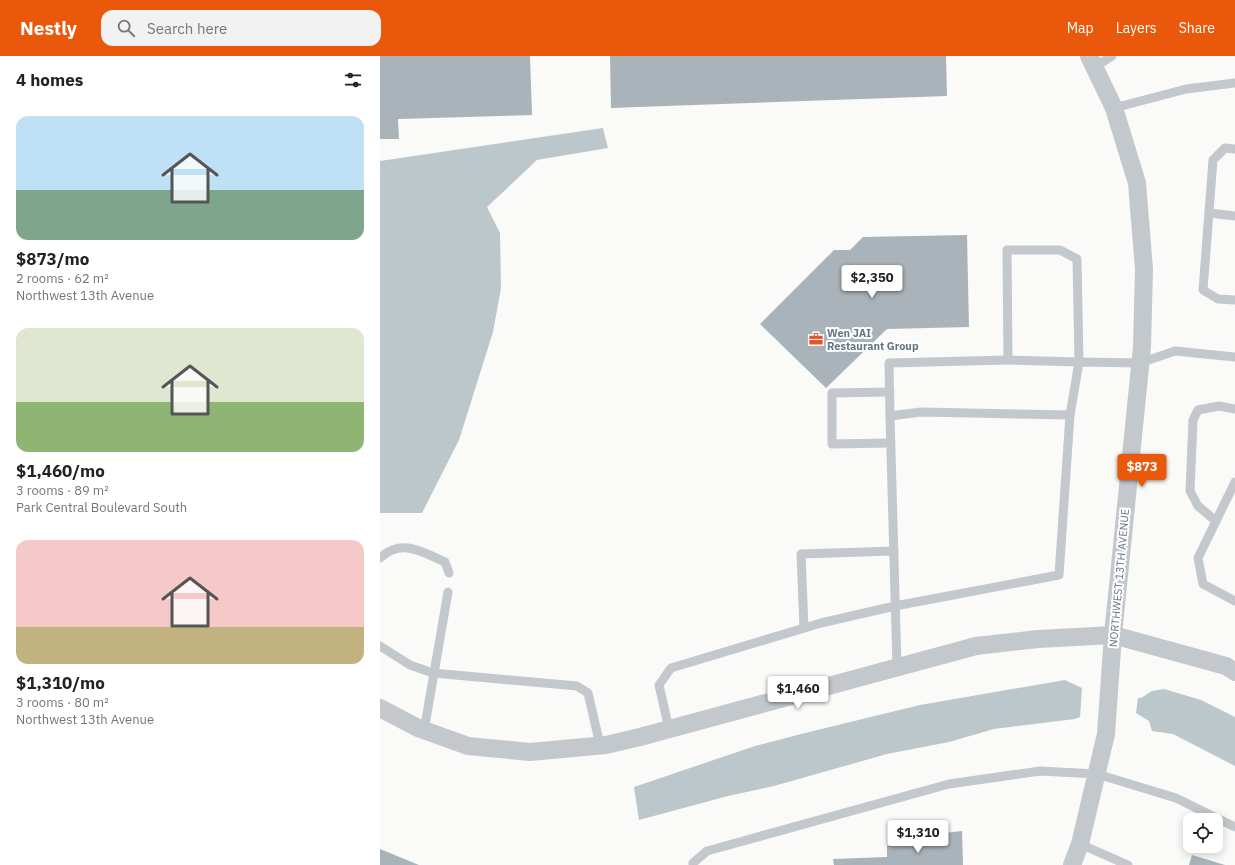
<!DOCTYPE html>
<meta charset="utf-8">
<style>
body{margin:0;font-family:"IBM Plex Sans",sans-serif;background:#f2f2f2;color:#222;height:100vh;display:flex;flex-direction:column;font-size:15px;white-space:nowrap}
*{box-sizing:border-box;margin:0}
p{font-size:13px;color:#767676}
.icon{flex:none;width:22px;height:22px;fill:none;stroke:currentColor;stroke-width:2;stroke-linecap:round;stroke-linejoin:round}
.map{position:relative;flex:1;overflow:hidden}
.side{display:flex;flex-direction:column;background:#fff;width:380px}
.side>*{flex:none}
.buttons{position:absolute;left:803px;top:757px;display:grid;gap:8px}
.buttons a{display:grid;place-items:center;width:40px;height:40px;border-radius:8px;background:#fff;box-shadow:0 2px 10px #0003;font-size:20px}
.price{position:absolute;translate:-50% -34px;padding:0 9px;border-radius:4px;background:#fff;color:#222;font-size:13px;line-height:26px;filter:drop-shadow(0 1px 2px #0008)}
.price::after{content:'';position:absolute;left:50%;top:24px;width:12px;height:9px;margin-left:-6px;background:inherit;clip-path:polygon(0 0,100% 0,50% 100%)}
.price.on{background:#ea580c;color:#fff}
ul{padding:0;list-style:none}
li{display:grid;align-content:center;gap:8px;height:212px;padding:0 16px}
li span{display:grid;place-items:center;height:124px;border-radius:12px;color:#555}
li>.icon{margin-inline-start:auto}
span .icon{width:72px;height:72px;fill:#fffc;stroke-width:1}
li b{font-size:17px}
h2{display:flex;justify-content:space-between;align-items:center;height:48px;padding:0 16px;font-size:17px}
header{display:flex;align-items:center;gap:24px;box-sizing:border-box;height:56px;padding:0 20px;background:#ea580c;color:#fff}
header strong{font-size:19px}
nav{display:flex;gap:22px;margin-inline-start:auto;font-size:14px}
.search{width:280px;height:36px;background:#f2f2f2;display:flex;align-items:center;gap:10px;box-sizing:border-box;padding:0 14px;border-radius:12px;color:#767676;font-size:15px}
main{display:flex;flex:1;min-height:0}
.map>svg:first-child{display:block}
</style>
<header>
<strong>Nestly</strong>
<div class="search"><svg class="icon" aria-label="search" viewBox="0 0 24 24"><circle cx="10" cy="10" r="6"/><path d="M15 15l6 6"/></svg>Search here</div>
<nav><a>Map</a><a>Layers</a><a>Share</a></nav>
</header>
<main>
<section class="side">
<h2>4 homes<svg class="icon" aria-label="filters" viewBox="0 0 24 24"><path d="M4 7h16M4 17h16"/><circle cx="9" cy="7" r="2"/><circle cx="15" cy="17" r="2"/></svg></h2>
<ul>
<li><span style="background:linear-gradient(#bfe0f5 60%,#7fa58c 0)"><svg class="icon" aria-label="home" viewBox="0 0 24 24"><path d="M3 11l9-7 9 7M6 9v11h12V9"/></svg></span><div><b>$873/mo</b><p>2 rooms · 62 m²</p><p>Northwest 13th Avenue</p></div></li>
<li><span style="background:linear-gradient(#dfe7d0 60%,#8fb573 0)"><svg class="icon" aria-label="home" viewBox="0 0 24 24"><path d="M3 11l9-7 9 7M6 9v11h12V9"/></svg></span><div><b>$1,460/mo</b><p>3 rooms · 89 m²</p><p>Park Central Boulevard South</p></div></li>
<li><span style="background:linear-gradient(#f6c9c9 70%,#c2b280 0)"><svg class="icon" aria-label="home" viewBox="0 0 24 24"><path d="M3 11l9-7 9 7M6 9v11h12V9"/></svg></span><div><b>$1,310/mo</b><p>3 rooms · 80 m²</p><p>Northwest 13th Avenue</p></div></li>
</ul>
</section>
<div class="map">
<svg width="855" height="809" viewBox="0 0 855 809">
<rect width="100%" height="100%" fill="#fafaf8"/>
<!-- water -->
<g fill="#bbc7cb">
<path d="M223,72L228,92L157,104L107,151L120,177L121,232L113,276L79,384L42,457H0V105Z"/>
<path d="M685,624L702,632L700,661L695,663L614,673L569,686L507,698L394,730L348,740L259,764L254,731L375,690L425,677L540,649Z"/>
<path d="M784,633L821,644L855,661V710L793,678L772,675L769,665L756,657L758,642H761L772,635Z"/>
</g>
<!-- building -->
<g fill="#aab3b9">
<path d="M0,0H150L152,59L18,63L19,83H0Z"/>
<path d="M230,0H566L567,40L231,52Z"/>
<path d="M587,179L589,271L507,273L446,332L380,268L454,194H470L483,181Z"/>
<path d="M582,775L583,809H454L453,803L507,801V790H555V778Z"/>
<path d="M0,793L39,809H0Z"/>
<path d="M812,799L845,809H809Z"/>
</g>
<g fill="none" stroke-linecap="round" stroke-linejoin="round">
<!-- service -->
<g stroke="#c3c8cc" stroke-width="9">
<path d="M715,11L732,0"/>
<path d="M734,52L806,33L855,27"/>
<path d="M855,93L845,92L833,104L823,234L838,243L855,244"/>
<path d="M829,157L855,160"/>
<path d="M627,194H680L697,203L699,306L628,304Z"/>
<path d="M510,336L452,337V388L510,387"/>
<path d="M510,360L509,307L628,304"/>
<path d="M855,426L818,502L823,528L855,545"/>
<path d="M836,465L818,450L810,435L813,364L818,354L839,350L855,353"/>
<path d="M0,502C22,482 42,496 65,506L69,517"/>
<path d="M424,572L421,498L514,495"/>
<path d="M0,590L30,609L53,617L197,630L208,637L220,689"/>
<path d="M517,611L510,360L541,356L690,359L699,306L760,307L795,295L855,301"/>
<path d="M289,673L279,629L291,612L441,567L515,550L679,519L690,359"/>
<path d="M44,675L68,536"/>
<path d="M700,788L748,809"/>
<path d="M313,809V807L327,795L569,728L660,715L717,718L796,742L855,771"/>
</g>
<!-- minor -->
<g stroke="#c3c8cc" stroke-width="18">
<path d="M0,652L38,672L88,690L150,696L226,689L260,681L596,590L658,583L733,579L846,610L855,616"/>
<path d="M692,809L700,788L726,678L733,579L762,291L764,213L757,127L734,52L709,0"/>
</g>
</g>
<!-- icons -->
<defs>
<symbol id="office-bare" viewBox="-9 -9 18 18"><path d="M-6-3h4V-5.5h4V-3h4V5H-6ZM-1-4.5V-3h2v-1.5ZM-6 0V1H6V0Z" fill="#e4572e" stroke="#fff" stroke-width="2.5" paint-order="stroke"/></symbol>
</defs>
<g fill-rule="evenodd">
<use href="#office-bare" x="426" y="273" width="20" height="20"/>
</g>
<g text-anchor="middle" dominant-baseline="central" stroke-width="4" stroke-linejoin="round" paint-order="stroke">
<!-- poi labels -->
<g font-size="11" font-weight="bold" fill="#657683" stroke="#fff" text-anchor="start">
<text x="447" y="277">Wen JAI<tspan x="447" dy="13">Restaurant Group</tspan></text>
</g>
<!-- street labels -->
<g font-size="11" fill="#657683" stroke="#fff">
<text transform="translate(739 522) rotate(-85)">NORTHWEST 13TH AVENUE</text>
</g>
</g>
</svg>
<div class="buttons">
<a><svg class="icon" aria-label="locate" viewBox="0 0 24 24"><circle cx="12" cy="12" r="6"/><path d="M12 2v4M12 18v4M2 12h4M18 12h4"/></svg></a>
</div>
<b class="price" style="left:492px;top:243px">$2,350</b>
<b class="price on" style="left:762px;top:432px">$873</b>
<b class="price" style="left:418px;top:654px">$1,460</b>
<b class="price" style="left:538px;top:798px">$1,310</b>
</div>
</main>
